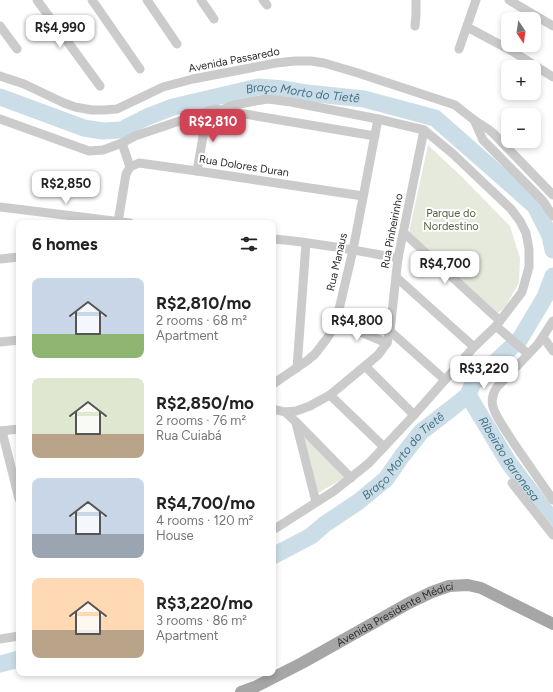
<!DOCTYPE html>
<meta charset="utf-8">
<style>
body{margin:0;font-family:Figtree,sans-serif;background:#f6f6f6;color:#222;height:100vh;display:flex;flex-direction:column;font-size:15px;white-space:nowrap}
*{box-sizing:border-box;margin:0}
p{font-size:13px;color:#767676}
.icon{flex:none;width:22px;height:22px;fill:none;stroke:currentColor;stroke-width:2;stroke-linecap:round;stroke-linejoin:round}
.map{position:relative;flex:1;overflow:hidden}
.sheet{position:absolute;left:16px;top:220px;width:260px;height:456px;display:flex;flex-direction:column;background:#fff;border-radius:8px;box-shadow:0 2px 6px #0003}
.sheet>*{flex:none}
.needle{width:26px;rotate:167deg}
.controls{position:absolute;left:501px;top:12px;display:grid;gap:8px}
.controls a{display:grid;place-items:center;width:40px;height:40px;border-radius:8px;background:#fff;box-shadow:0 2px 6px #0003;font-size:20px}
.price{position:absolute;translate:-50% -34px;padding:0 9px;border-radius:8px;background:#fff;color:#222;font-size:13px;line-height:26px;filter:drop-shadow(0 1px 2px #0008)}
.price::after{content:'';position:absolute;left:50%;top:24px;width:12px;height:9px;margin-left:-6px;background:inherit;clip-path:polygon(0 0,100% 0,50% 100%)}
.price.active{background:#d14456;color:#fff}
ul{padding:0;list-style:none}
li{display:flex;align-items:center;gap:12px;height:100px;padding:0 16px}
li span{display:grid;place-items:center;flex:none;width:112px;height:80px;border-radius:8px;color:#555}
li>.icon{margin-inline-start:auto}
span .icon{width:48px;height:48px;fill:#fffc;stroke-width:1}
li b{font-size:17px}
h2{display:flex;justify-content:space-between;align-items:center;height:48px;padding:0 16px;font-size:17px}
.map>svg:first-child{display:block}
</style>
<div class="map">
<svg width="553" height="692" viewBox="0 0 553 692">
<rect width="100%" height="100%" fill="#fff"/>
<!-- green -->
<g fill="#e5eadd">
<path d="M428,145L463,178L510,226L520,258L519,283L505,307L498,313L409,232Z"/>
<path d="M301,430L344,478L318,493Z"/>
</g>
<g fill="none" stroke-linecap="round" stroke-linejoin="round">
<!-- river -->
<g stroke="#cbdee8" stroke-width="17">
<path id="s1" d="M0,97L84,128L103,131L121,130L147,117L173,107L258,87L284,89L307,93L364,99L435,118L535,206L550,236L553,250"/>
<path id="s2" d="M468,395L509,463L553,521"/>
<path id="s3" d="M273,556L311,536L325,524L358,502L386,479L402,456L421,432L452,408L468,395L473,383L520,339L545,297L553,276"/>
<path d="M0,664L19,659"/>
</g>
<!-- minor -->
<g stroke="#cbcbcb" stroke-width="9">
<path d="M37,0L100,86"/>
<path d="M92,0L140,69"/>
<path d="M147,0L177,44"/>
<path d="M201,0L214,19"/>
<path d="M263,0L267,5"/>
<path d="M509,0L553,26"/>
<path d="M0,26L17,49"/>
<path d="M415,26L416,15V0"/>
<path d="M467,27L512,51L553,77"/>
<path d="M459,49L476,0"/>
<path d="M0,76L24,84L64,103L75,107L92,110H104L117,109L163,87L193,79L276,63L295,61H311L324,63L358,73L455,105L474,120L488,129L493,133L553,195"/>
<path d="M222,110L230,106L255,101L268,99L291,102L378,119L424,130L452,153L511,209L520,221L526,233L529,249V267L522,292L496,326L474,347L414,415L369,463L334,491L273,530"/>
<path d="M0,119L89,151L103,150L122,143"/>
<path d="M474,120L483,140L543,201L553,216"/>
<path d="M130,167L122,143L135,136L215,109L375,136"/>
<path d="M197,171L205,125L210,110"/>
<path d="M0,207L130,223"/>
<path d="M118,222L126,174L130,167L139,163L197,171L363,196"/>
<path d="M404,233L500,321"/>
<path d="M273,239C315,242 357,251 398,258"/>
<path d="M0,259L19,257"/>
<path d="M396,277L474,347"/>
<path d="M553,321L538,344L497,387C493,393 491,400 493,407C496,418 507,432 513,442C526,461 540,481 553,500"/>
<path d="M336,322L387,343"/>
<path d="M496,326L528,354"/>
<path d="M390,331L445,380"/>
<path d="M543,337L553,351"/>
<path d="M0,342L19,340"/>
<path d="M365,366L414,415"/>
<path d="M297,368L306,243"/>
<path d="M273,384L308,360L315,354L328,337L336,322L353,250L378,119"/>
<path d="M330,395L384,447"/>
<path d="M273,409L285,412L296,411L310,406L317,402L330,395L365,366L378,355L387,343L390,331L398,258L424,130"/>
<path d="M285,412L296,422L351,478"/>
<path d="M296,423L316,502"/>
<path d="M0,431L19,429"/>
<path d="M2,431L19,499"/>
<path d="M512,483L553,535"/>
<path d="M0,639L19,636"/>
</g>
<!-- major -->
<path stroke="#a6a6a6" stroke-width="12" id="s4" d="M241,692L255,687L302,663L409,603L432,592L449,586L468,585L481,588L553,624"/>
</g>
<g text-anchor="middle" dominant-baseline="central" stroke-width="4" stroke-linejoin="round" paint-order="stroke">
<!-- street labels -->
<g font-size="11" fill="#2e2e2e" stroke="#fff">
<text transform="translate(234 60) rotate(-11)">Avenida Passaredo</text>
<text transform="translate(244 166) rotate(9)">Rua Dolores Duran</text>
<text transform="translate(392 231) rotate(-79)">Rua Pinheirinho</text>
<text transform="translate(337 262) rotate(-77)">Rua Manaus</text>
<text stroke="none"><textPath href="#s4" startOffset="173">Avenida Presidente Médici</textPath></text>
</g>
<!-- park labels -->
<g font-size="11" fill="#536540" stroke="#fff">
<text x="451" y="213">Parque do<tspan x="451" dy="13">Nordestino</tspan></text>
</g>
<!-- water labels -->
<g font-size="12" font-style="italic" fill="#457187" stroke="#fff">
<text stroke="none"><textPath href="#s1" startOffset="316">Braço Morto do Tietê</textPath></text>
<text stroke="none"><textPath href="#s3" startOffset="166">Braço Morto do Tietê</textPath></text>
<text stroke="none"><textPath href="#s2" startOffset="76">Ribeirão Baronesa</textPath></text>
</g>
</g>
</svg>
<div class="controls">
<a><svg class="needle" viewBox="-14 -14 28 28"><path d="M0-13l5 13h-10z" fill="#e53935"/><path d="M0 13l5-13h-10z" fill="#767676"/></svg></a>
<a>+</a>
<a>−</a>
</div>
<b class="price" style="left:60px;top:49px">R$4,990</b>
<b class="price active" style="left:213px;top:143px">R$2,810</b>
<b class="price" style="left:66px;top:205px">R$2,850</b>
<b class="price" style="left:445px;top:285px">R$4,700</b>
<b class="price" style="left:357px;top:342px">R$4,800</b>
<b class="price" style="left:484px;top:390px">R$3,220</b>
<section class="sheet">
<h2>6 homes<svg class="icon" aria-label="filters" viewBox="0 0 24 24"><path d="M4 7h16M4 17h16"/><circle cx="9" cy="7" r="2"/><circle cx="15" cy="17" r="2"/></svg></h2>
<ul>
<li><span style="background:linear-gradient(#c9d6e8 70%,#8fb573 0)"><svg class="icon" aria-label="home" viewBox="0 0 24 24"><path d="M3 11l9-7 9 7M6 9v11h12V9"/></svg></span><div><b>R$2,810/mo</b><p>2 rooms · 68 m²</p><p>Apartment</p></div></li>
<li><span style="background:linear-gradient(#dfe7d0 70%,#b9a48a 0)"><svg class="icon" aria-label="home" viewBox="0 0 24 24"><path d="M3 11l9-7 9 7M6 9v11h12V9"/></svg></span><div><b>R$2,850/mo</b><p>2 rooms · 76 m²</p><p>Rua Cuiabá</p></div></li>
<li><span style="background:linear-gradient(#c9d6e8 70%,#9aa5b1 0)"><svg class="icon" aria-label="home" viewBox="0 0 24 24"><path d="M3 11l9-7 9 7M6 9v11h12V9"/></svg></span><div><b>R$4,700/mo</b><p>4 rooms · 120 m²</p><p>House</p></div></li>
<li><span style="background:linear-gradient(#ffd9b3 65%,#b9a48a 0)"><svg class="icon" aria-label="home" viewBox="0 0 24 24"><path d="M3 11l9-7 9 7M6 9v11h12V9"/></svg></span><div><b>R$3,220/mo</b><p>3 rooms · 86 m²</p><p>Apartment</p></div></li>
</ul>
</section>
</div>
